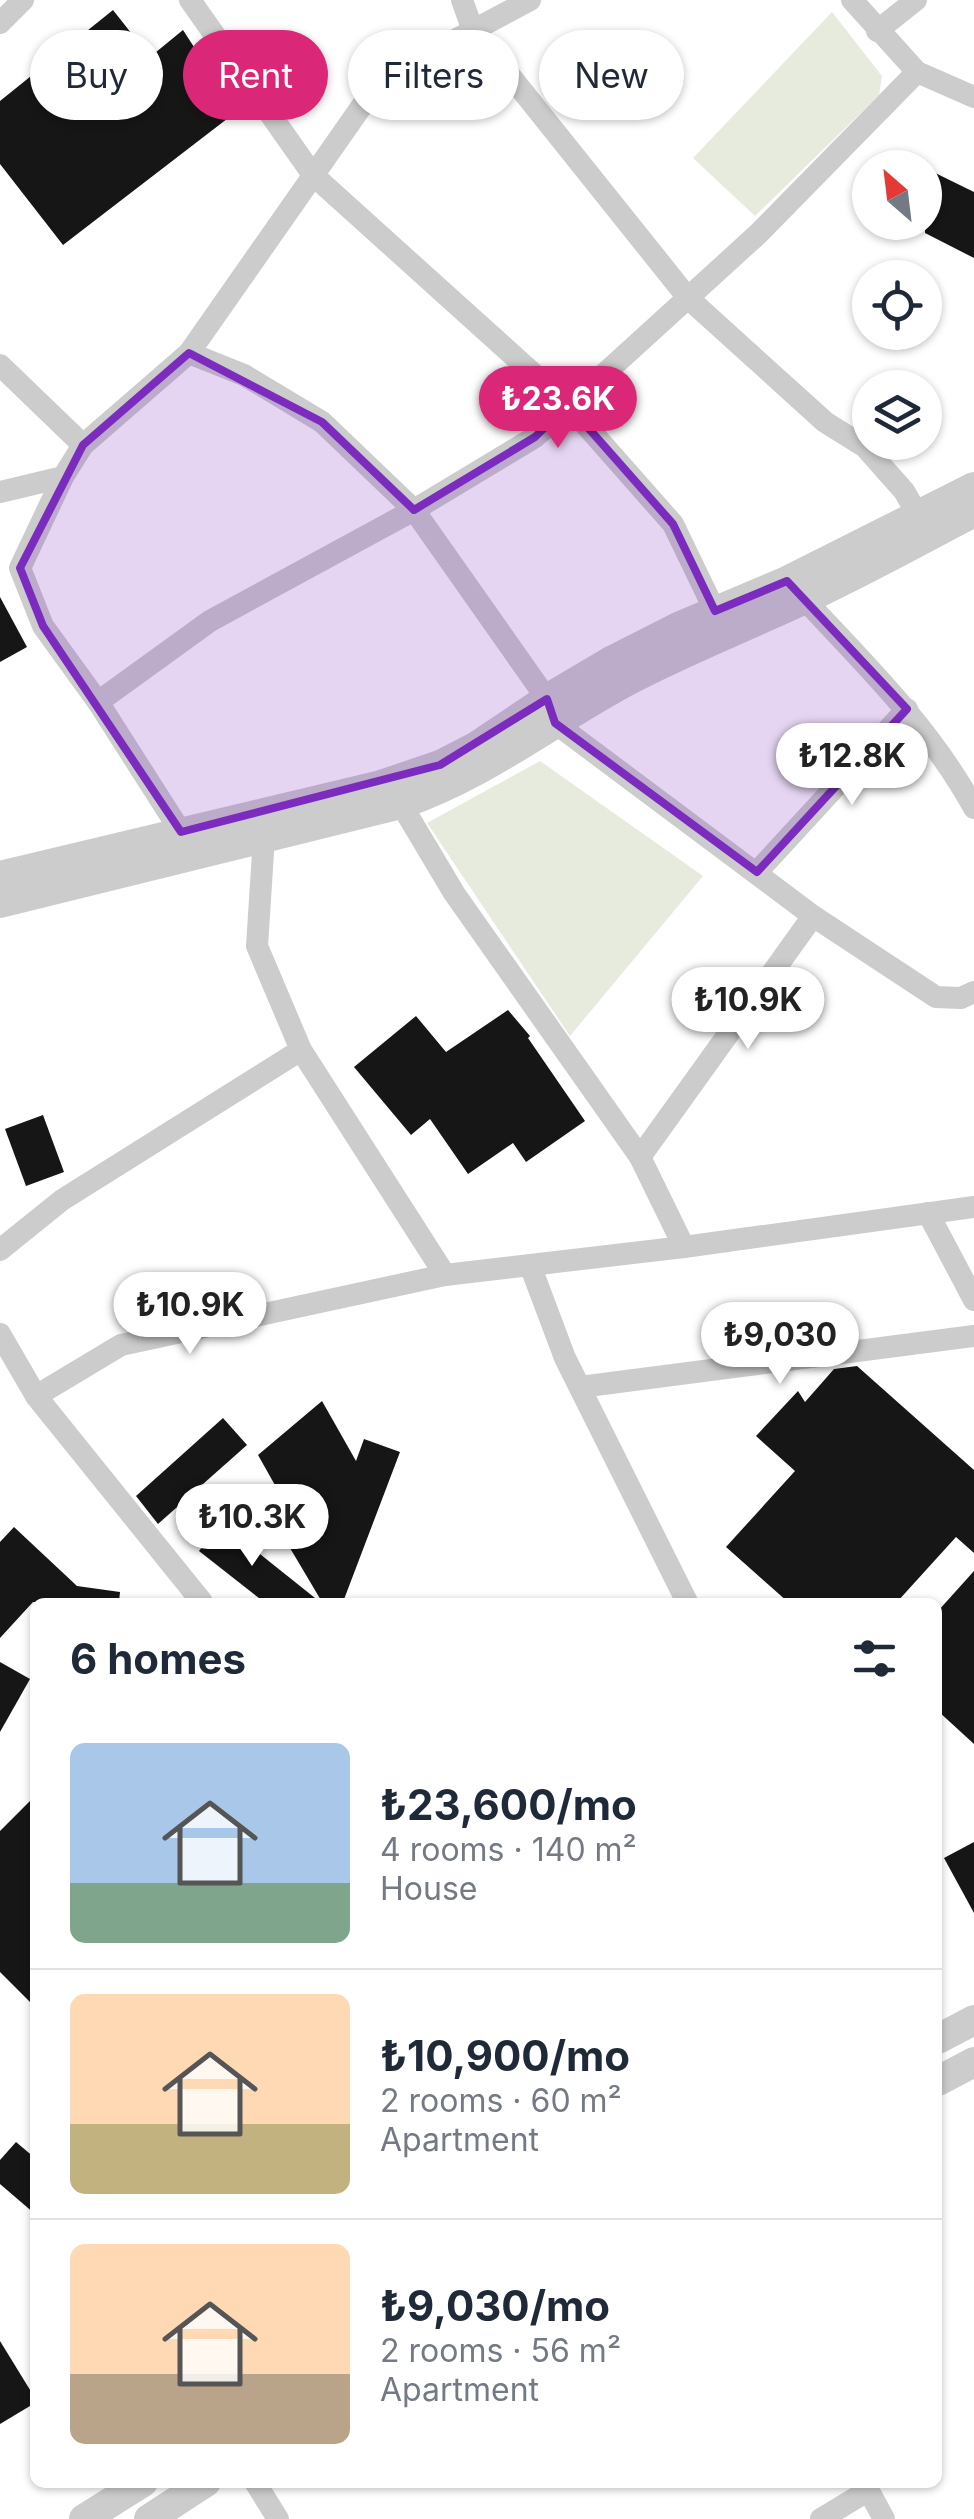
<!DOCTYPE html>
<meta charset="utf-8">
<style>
body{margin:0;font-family:Inter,sans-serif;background:#f2f2f3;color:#1f2937;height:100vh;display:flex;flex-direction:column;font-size:38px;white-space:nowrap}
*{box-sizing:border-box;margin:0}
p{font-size:32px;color:#747a83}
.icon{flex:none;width:55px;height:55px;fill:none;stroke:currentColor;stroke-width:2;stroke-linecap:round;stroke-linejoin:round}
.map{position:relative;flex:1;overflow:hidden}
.details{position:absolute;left:30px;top:1598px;width:912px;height:890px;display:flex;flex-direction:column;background:#fff;border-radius:15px;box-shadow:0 2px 8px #0004}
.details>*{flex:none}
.guide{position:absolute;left:30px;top:30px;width:915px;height:90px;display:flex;gap:20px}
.needle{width:65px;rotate:332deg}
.buttons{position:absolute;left:852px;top:150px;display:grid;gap:20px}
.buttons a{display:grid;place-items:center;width:90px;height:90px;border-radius:50%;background:#fff;box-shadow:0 2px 8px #0004;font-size:50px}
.price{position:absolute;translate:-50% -85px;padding:0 22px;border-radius:35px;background:#fff;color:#222;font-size:32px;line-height:65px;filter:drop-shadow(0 2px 5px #0008)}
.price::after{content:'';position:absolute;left:50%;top:60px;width:30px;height:22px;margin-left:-15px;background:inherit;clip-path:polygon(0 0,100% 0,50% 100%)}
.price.on{background:#db2777;color:#fff}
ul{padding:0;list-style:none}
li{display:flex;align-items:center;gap:30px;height:250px;padding:0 40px}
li+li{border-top:2px solid #e0e1e3}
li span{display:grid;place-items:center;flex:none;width:280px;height:200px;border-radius:15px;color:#555}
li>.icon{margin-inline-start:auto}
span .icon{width:120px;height:120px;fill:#fffc;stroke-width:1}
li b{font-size:42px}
h2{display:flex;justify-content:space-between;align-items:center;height:120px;padding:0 40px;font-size:42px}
.pill{padding:0 35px;border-radius:45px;background:#fff;box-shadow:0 2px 8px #0004;font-size:35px;line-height:90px}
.pill.on{background:#db2777;color:#fff}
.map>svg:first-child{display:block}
</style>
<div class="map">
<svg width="974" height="2519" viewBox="0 0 974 2519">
<rect width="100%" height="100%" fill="#fff"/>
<!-- green -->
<g fill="#e6ebdd">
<path d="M832,12L882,76L879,95L755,216L693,158Z"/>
<path d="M540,761L703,876L570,1036L427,823Z"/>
</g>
<!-- building -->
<g fill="#161616">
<path d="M113,10L150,57L183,30L236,112L63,245L0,164V101Z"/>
<path d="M925,168L974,192V258L925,233Z"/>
<path d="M0,597L27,647L0,662Z"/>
<path d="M508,1010L530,1036L528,1038L585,1121L526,1162L513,1143L468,1174L430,1119L411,1135L354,1067L416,1016L446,1052Z"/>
<path d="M43,1115L64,1172L26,1186L5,1129Z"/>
<path d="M857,1366L974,1470V1553L956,1537L897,1602H788L726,1547L795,1471L756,1436L798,1391L805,1402L834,1369Z"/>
<path d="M322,1401L356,1461L364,1439L400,1452L343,1602H322L277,1526L289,1510L258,1455Z"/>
<path d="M223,1418L247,1445L158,1524L136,1496Z"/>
<path d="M221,1523L320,1602H264L199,1551Z"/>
<path d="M14,1527L77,1586L120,1592L119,1602H33L0,1638V1542Z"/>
<path d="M974,1571V1744L938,1711V1611Z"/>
<path d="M0,1662L30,1679L0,1732Z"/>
<path d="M35,1796V2007L0,1972V1831Z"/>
<path d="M974,1842V1913L944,1858Z"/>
<path d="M16,2142L35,2158V2214L0,2184V2160Z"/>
<path d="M0,2341L35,2398V2403L0,2424Z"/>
</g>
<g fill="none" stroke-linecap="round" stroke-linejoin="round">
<!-- minor -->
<g stroke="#ccc" stroke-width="22">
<path d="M190,0L313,175L568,405L673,524L715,611"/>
<path d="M462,0L472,28L688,298L825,422L865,447L904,491L918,515"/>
<path d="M852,0L917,72L974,97"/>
<path d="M0,23L23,0"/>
<path d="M877,31L916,0"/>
<path d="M189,353L380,80L530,0"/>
<path d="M0,365L83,445"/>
<path d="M63,477L20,568L43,626L98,702L181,832"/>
<path d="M0,492L63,477L83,445L189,353L244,375L322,422L414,510L547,699"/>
<path d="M804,599C866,665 930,728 974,808"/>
<path d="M98,702L210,621L414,510L535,437L758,234L917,72"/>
<path d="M555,723L813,916L936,997L961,998L974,992"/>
<path d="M401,804L454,893L640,1157L684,1247L974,1207"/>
<path d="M757,872L907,709"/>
<path d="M301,1050L445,1275L684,1247"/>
<path d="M640,1157L813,916"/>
<path d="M928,1213L974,1300"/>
<path d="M0,1250L62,1200L301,1050L257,946L264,837"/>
<path d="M530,1265L565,1358L687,1602"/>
<path d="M0,1334L36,1396L121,1345L445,1275"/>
<path d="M580,1387L974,1336"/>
<path d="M36,1396L202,1602"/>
<path d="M255,2482L278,2519"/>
<path d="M864,2482L884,2519"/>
<path d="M821,2519L869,2490"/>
</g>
<!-- tertiary -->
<g stroke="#ccc" stroke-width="30">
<path d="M0,876L381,785L440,765L477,746L547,699L613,660L678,627L787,581L974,487"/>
<path d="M0,903L401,804C484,776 552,721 629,680C686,650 745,627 803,600C861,573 917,542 974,512"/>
<path d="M938,2039L974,2020"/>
<path d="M938,2081L974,2062"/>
<path d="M84,2519L143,2482"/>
<path d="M149,2519L206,2482"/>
</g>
</g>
<!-- marked area -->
<path fill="#7b2cbf" fill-opacity="0.2" stroke="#7b2cbf" stroke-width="8" stroke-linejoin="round" d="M189,353L322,422L414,510L535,437L568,405L673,524L715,611L787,581L907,709L757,872L555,723L547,699L440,765L181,832L43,626L20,568L83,445Z"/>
</svg>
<div class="buttons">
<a><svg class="needle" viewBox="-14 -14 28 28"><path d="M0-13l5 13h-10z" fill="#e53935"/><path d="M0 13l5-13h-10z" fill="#747a83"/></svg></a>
<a><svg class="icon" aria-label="locate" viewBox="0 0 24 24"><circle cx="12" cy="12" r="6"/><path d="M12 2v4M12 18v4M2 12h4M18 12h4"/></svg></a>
<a><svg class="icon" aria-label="layers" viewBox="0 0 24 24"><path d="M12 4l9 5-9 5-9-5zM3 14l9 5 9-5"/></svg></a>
</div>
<b class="price on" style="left:558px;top:451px">₺23.6K</b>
<b class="price" style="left:852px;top:808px">₺12.8K</b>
<b class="price" style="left:748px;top:1052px">₺10.9K</b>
<b class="price" style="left:190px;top:1357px">₺10.9K</b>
<b class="price" style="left:780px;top:1387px">₺9,030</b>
<b class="price" style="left:252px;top:1569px">₺10.3K</b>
<div class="guide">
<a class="pill">Buy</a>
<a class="pill on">Rent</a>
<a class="pill">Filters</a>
<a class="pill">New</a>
</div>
<section class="details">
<h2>6 homes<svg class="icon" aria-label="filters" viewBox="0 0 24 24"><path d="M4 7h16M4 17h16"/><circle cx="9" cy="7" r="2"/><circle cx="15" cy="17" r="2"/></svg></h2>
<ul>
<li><span style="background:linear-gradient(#a9c7e8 70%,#7fa58c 0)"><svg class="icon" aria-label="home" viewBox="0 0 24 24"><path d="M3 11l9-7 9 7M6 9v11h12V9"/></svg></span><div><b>₺23,600/mo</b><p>4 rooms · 140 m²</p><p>House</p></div></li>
<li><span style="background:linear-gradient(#ffd9b3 65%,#c2b280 0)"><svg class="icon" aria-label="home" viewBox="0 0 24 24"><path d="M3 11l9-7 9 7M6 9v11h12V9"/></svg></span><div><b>₺10,900/mo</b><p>2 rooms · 60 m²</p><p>Apartment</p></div></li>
<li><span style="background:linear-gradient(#ffd9b3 65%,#b9a48a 0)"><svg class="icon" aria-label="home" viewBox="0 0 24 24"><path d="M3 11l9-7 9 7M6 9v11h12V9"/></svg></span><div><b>₺9,030/mo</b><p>2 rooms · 56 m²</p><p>Apartment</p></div></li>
</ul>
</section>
</div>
